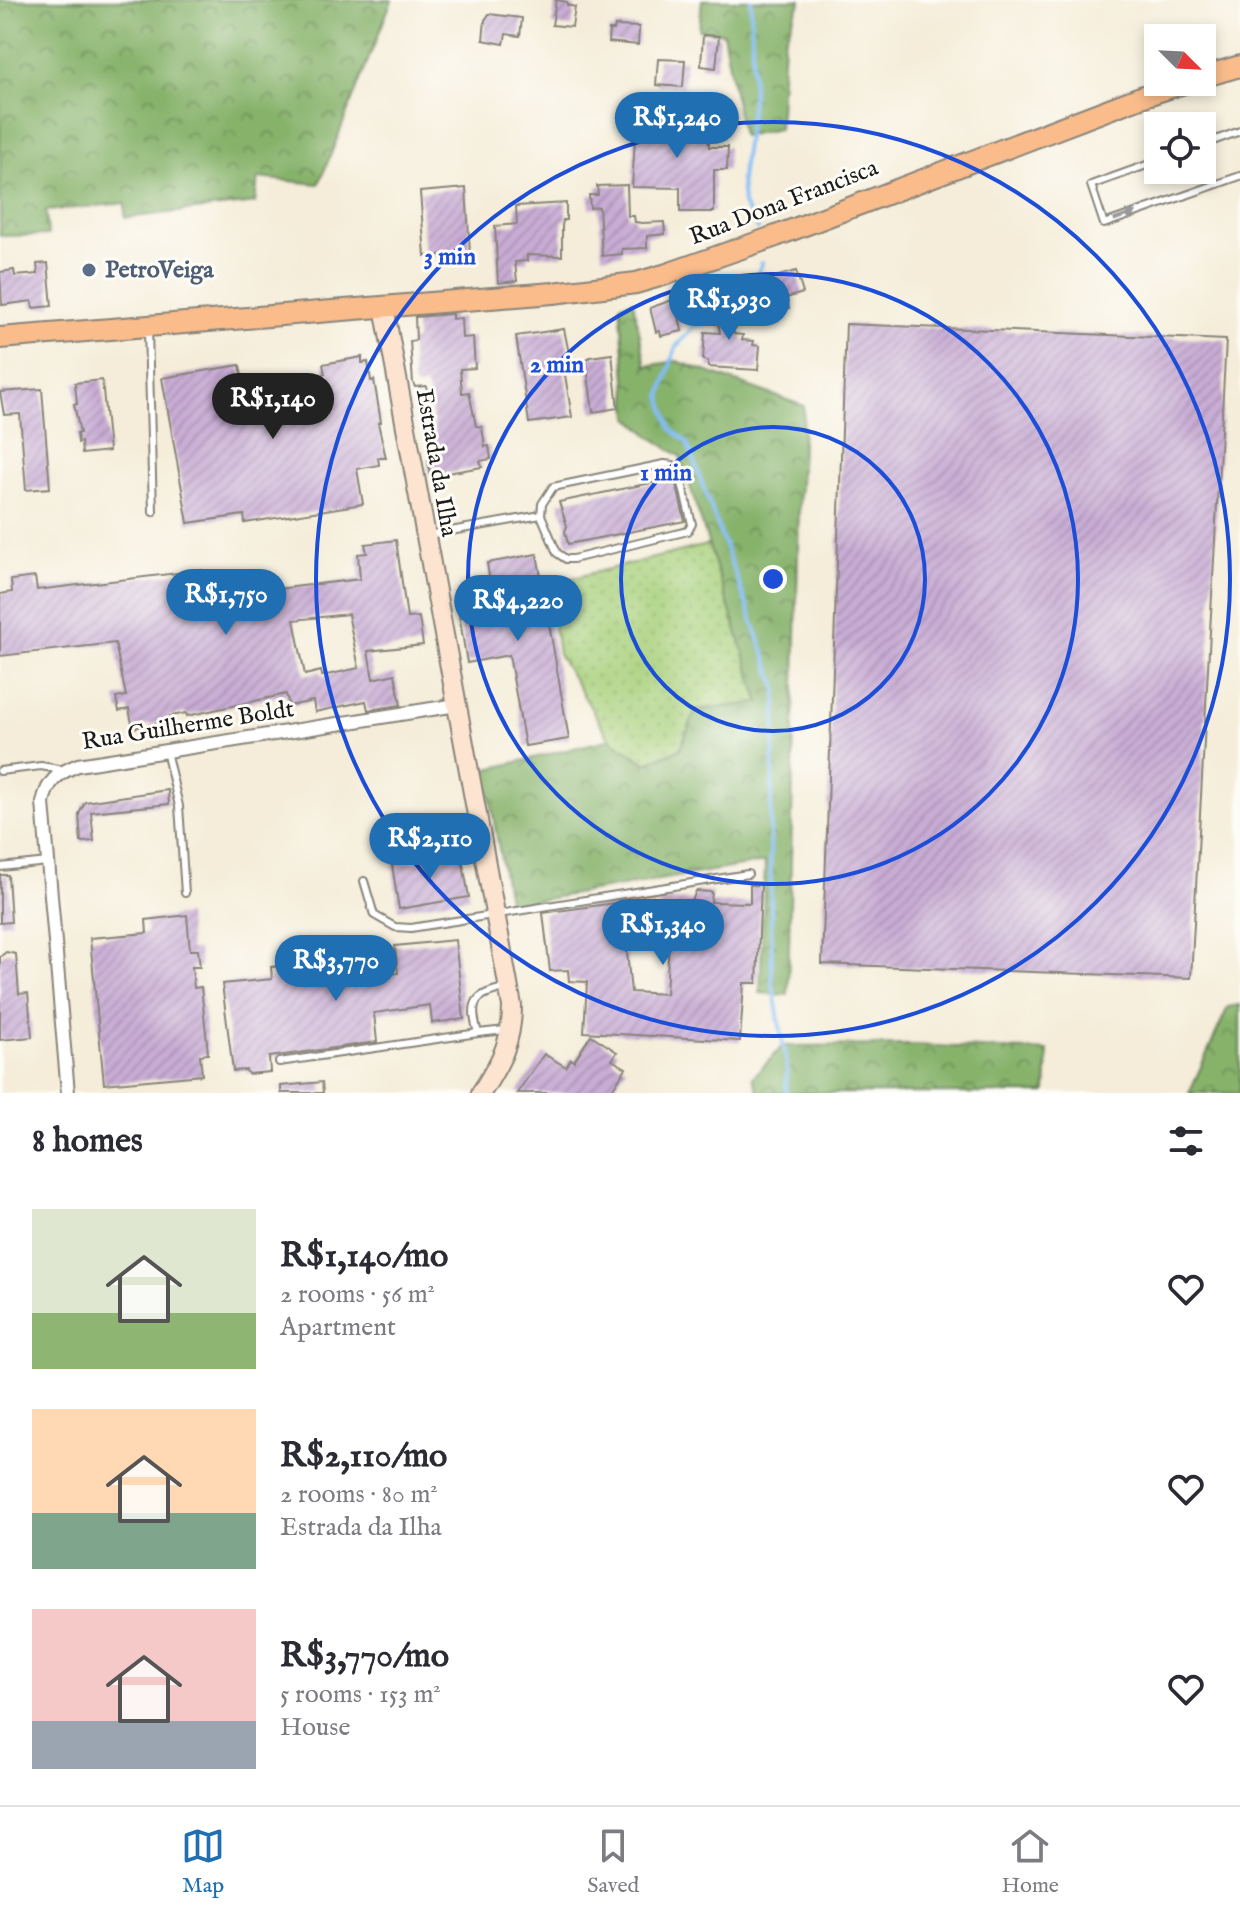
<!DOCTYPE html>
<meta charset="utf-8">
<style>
body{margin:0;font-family:"IM FELL English",serif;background:#f2f2f3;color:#2b2b33;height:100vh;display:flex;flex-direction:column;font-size:30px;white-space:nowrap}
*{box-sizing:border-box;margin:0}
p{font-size:26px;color:#7c7c81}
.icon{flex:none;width:44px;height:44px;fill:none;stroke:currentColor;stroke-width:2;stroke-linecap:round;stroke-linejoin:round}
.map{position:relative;height:1093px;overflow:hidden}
.sheet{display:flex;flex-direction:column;background:#fff;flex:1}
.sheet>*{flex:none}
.needle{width:52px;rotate:114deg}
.fabs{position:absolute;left:1144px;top:24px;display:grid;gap:16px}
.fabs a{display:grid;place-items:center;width:72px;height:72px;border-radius:0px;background:#fff;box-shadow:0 4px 12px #0003;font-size:40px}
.price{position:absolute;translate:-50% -68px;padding:0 18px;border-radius:28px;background:#1f6fb2;color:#fff;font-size:26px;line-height:52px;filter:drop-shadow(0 2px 4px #0008)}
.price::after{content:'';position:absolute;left:50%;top:48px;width:24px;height:18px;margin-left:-12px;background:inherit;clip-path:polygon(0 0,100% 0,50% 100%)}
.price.selected{background:#222;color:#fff}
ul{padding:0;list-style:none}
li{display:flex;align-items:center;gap:24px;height:200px;padding:0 32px}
li span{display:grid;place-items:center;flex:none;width:224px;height:160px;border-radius:0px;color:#555}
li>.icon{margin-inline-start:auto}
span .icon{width:96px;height:96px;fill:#fffc;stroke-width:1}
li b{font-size:34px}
h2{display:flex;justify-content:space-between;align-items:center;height:96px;padding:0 32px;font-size:34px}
.menu{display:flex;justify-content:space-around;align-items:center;height:112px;border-top:2px solid #e1e1e2;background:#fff;font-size:22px;color:#7c7c81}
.menu a{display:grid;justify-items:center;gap:4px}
.menu .selected{color:#1f6fb2}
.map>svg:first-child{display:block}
</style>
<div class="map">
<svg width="1240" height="1093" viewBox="0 0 1240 1093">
<defs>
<pattern id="grass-dots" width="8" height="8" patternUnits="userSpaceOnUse" patternTransform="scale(2)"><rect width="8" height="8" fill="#a8d07b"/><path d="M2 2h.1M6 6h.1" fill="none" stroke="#90b26a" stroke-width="1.8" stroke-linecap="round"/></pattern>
<pattern id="forest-crowns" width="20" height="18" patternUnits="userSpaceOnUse" patternTransform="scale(2)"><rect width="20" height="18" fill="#86b26b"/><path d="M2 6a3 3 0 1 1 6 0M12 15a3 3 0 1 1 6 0" fill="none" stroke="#6d9057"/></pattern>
<pattern id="building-hatch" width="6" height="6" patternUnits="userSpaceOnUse" patternTransform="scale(2)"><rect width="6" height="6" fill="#c8acd4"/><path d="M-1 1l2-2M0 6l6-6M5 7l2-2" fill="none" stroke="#ab93b5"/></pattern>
</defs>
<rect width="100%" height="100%" fill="#fdfcf7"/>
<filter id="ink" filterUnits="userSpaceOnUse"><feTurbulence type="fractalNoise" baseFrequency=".0125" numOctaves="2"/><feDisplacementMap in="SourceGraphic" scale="16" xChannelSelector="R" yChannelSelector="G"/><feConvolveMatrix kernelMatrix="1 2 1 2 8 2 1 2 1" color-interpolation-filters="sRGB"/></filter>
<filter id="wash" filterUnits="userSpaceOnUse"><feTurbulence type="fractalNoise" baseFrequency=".006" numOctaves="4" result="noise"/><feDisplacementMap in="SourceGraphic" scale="32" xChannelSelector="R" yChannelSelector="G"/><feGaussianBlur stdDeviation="1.8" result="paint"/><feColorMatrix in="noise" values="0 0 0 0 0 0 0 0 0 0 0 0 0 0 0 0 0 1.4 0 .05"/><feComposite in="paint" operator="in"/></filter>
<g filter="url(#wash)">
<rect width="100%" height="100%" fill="#f5edd9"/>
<!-- grass -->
<path fill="url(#grass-dots)" stroke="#62764c" stroke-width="2" d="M711,544L760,703L696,710L680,749L646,764L610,739L558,654L548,584Z"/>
<!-- forest -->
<g fill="url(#forest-crowns)" stroke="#516744" stroke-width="2">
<path d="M0,0H392L319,184L258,178L255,203L125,218V203L46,211L48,235L0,236Z"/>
<path d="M702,0H801L784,41L779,129L742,136L723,33L699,30Z"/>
<path d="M633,301L646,366L677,361L804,406L799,505L788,995L760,993L765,862L509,905L485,770L610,739L646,763L680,749L696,710L760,703L680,456L651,437L629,417L620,304Z"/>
<path d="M1240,1005V1093H1189L1228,1007Z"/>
<path d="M914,1045L1048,1051L1046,1093H759L753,1077L783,1046Z"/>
</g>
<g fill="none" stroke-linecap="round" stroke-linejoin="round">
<!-- stream -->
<g stroke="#84bdf5" stroke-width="4">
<path d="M751,0L753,94L741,179L743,204L758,229"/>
<path d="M762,263L739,320L694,326L676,347L661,396L671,429L687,442L777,688L770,831L772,980L787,1066L786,1093"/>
</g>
</g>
<g id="blocks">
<!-- building -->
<g fill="url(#building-hatch)" fill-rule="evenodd">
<path d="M556,0L567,2V5L575,7L572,27L552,25Z"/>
<path d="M489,14L522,18L520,36L506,34L504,44L483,40L485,20Z"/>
<path d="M615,26L639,27L638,45L608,42L609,30H614Z"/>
<path d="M703,35L719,36L716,68L701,66Z"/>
<path d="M658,59L685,60L683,87L656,85Z"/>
<path d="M652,102H663L664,125L708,126L709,147H728L727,170H714V212H680V188L632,187L636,122H639V112H651Z"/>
<path d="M627,185L628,216H634L635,222L642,223L664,222L665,234L647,236V248L622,249V254L602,256L599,207L590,208L589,195H598L597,186Z"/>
<path d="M466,188L470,253L425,256L420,192Z"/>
<path d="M566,203V220H563L562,226V256L527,255V261L515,262L517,281L498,283L495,226L517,224L516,206Z"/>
<path d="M48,263L52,306L33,308L32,301L2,305L0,272L14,270L15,276L38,274L37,264Z"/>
<path d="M796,271L803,293L786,298L789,308L773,313L764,280Z"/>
<path d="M735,296L740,313L730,316L734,334L743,335L742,340L754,341L753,345L760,346L758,370L708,367V361L703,360L705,332L720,333L714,301Z"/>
<path d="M669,301H676L682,331L661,336L660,331L656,332L650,308Z"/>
<path d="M452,314V319L461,318L462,338L473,337L475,368L460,369L462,393L469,392L476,426L482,427L485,447L489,446L491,459L480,461L482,467L430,476L428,460L433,459L430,436H435L431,405L426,386L415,387L413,383L410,341L416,340L415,317Z"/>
<path d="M846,324L1226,340L1191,978L822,964Z"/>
<path d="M564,329L572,368L564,369L572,417L529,423L516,336Z"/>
<path d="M612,354L618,408L593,412L586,360L590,357Z"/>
<path d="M362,357V363L368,362L371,381L374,380L381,422L378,423L386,458H378L379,465L357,469L363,504L245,523L244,515L188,523L162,378L240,365L244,387L325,374L323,364Z"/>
<path d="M102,380L109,451L82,454L81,442L78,443L77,433H80L74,404H77L75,383Z"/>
<path d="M42,389L50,488L26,490L20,414L4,415L0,392Z"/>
<path d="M675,478L685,521L568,544L565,532L567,526L559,502Z"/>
<path d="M396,540L407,618L419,617L423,645L368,651L373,679L395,674L401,705L368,710L366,701L315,712L313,701L289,706L286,694L187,716L186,713L167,717L168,721L133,728L129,709L119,711L116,698L126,696L115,643L0,656V594L12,592L11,580L35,577L37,590L202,570L205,593L241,590L242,593L360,579L358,554L367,553L365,544ZM348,614L359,668L322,676L321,671L305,675L294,620Z"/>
<path d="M537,554L569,739L525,746L509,655L467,663L456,596L491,589L487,563Z"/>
<path d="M168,790L169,804L91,812L94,841L81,842L79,814L85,802Z"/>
<path d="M461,853L469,897L399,909L392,865Z"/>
<path d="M0,875H8L11,922L0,923Z"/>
<path d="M750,885H761L757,983H744L740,1041L584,1032L587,982L569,981L568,970L550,971L543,913L622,902L631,992L666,994L670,922L659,921L660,899L692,901L696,891L712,892L711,902L750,903Z"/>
<path d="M187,915L190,950H198L200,967H192L194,988L201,987L206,1033L208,1054L200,1055L202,1075L104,1084L90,938L147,933L146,920Z"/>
<path d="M455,940L464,1019L432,1023L430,1005L374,1013L377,1042L269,1057L270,1072L248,1074L246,1070L233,1071L222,984L272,979L271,967L368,957L370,977L398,973L395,946Z"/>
<path d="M6,952L16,954L19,994L28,993L32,1037L0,1040V957Z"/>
<path d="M591,1035L617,1052L612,1060L626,1068L610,1093H517L544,1054L566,1067L571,1059L574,1061Z"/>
<path d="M322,1082L323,1093H281V1086Z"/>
</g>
</g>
</g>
<g filter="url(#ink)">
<use href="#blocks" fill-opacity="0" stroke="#88847a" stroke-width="2"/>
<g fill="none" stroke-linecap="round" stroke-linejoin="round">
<defs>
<g id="lane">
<path d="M1202,145L1240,131"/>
<path d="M1158,161L1091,185L1104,224L1240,176"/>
<path d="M148,330L153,512"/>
<path d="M664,464L673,465L679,471L692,524L688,531L573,559H566L557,553L541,515L542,504L553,487Z"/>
<path d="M428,535L541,515"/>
<path d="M166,751L179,806L185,893"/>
<path d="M0,771L41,766L64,770"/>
<path d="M0,867L48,862"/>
<path d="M364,881L374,915L395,927L411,928L748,874"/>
<path d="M478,1033L506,1030"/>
<path d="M279,1062L478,1033C469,1002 474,994 506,988"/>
</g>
<path id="street" d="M68,1093L43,803C47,781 58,773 78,765L457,705"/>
<path id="secondary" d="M384,307L512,1006C512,1043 500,1063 481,1093"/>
<g id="primary">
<path d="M1202,77L1240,66"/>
<path d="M0,338L553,293L636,283L667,274L776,236L1138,98L1187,82"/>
</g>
</defs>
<!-- lane casing -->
<use href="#lane" stroke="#88847a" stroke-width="10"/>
<!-- street casing -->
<use href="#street" stroke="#88847a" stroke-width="16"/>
<!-- secondary casing -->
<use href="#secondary" stroke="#88847a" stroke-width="22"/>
<!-- primary casing -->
<use href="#primary" stroke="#88847a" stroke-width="24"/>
<!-- lane -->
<use href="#lane" stroke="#fff" stroke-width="6"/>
<!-- street -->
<use href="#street" stroke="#fff" stroke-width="12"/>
<!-- secondary -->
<use href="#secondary" stroke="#fde4d1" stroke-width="18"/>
<!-- primary -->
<use href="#primary" stroke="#fabc8b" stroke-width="20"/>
</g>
<!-- one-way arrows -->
<defs><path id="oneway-solid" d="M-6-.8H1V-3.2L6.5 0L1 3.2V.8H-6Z" transform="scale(2)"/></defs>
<use fill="#999" href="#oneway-solid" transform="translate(1125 216) rotate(-20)"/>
</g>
<!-- distance rings -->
<g fill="none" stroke="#1d4ed8" stroke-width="4">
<circle cx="773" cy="579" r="152"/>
<circle cx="773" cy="579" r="305"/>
<circle cx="773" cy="579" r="457"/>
</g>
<!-- markers -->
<circle fill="#5c6f8a" stroke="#fdfcf7" stroke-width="3" cx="89" cy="270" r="8"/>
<g text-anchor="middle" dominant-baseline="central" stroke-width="6" stroke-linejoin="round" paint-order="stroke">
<!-- street labels -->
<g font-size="24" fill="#1c1c1c" stroke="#fdfcf7">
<text transform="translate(784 203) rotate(-21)">Rua Dona Francisca</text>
<text transform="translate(436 463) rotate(80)">Estrada da Ilha</text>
<text transform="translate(188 726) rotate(-9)">Rua Guilherme Boldt</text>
</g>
<!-- service labels -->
<g font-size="24" font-weight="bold" fill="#4e5e75" stroke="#fdfcf7" text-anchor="start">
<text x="105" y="270">PetroVeiga</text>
</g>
</g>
<circle cx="773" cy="579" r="12" fill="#1d4ed8" stroke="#fdfcf7" stroke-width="4"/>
<g font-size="24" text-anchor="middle" font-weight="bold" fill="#1d4ed8" stroke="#fdfcf7" stroke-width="6" stroke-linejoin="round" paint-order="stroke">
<text x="450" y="264">3 min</text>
<text x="557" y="372">2 min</text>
<text x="666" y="480">1 min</text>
</g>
</svg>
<div class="fabs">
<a><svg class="needle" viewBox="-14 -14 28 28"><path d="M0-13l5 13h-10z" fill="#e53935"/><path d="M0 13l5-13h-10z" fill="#7c7c81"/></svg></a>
<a><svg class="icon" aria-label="locate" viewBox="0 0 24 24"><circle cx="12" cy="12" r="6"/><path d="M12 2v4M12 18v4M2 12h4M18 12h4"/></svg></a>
</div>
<b class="price" style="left:677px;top:160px">R$1,240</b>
<b class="price" style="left:729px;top:342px">R$1,930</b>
<b class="price selected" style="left:273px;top:441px">R$1,140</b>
<b class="price" style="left:226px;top:637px">R$1,750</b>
<b class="price" style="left:518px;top:643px">R$4,220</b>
<b class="price" style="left:430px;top:881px">R$2,110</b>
<b class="price" style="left:663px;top:967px">R$1,340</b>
<b class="price" style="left:336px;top:1003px">R$3,770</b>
</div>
<section class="sheet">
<h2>8 homes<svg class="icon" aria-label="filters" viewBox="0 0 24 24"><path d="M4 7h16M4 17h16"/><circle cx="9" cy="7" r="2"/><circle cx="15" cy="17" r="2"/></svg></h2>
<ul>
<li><span style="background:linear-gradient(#dfe7d0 65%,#8fb573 0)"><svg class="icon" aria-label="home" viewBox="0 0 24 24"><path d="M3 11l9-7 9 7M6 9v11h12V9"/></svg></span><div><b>R$1,140/mo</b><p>2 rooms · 56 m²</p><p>Apartment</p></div><svg class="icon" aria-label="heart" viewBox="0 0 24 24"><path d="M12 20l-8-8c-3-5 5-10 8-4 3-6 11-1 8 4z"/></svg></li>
<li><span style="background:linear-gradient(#ffd9b3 65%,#7fa58c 0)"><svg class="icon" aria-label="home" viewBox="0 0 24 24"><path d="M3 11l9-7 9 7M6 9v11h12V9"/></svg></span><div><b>R$2,110/mo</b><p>2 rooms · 80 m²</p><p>Estrada da Ilha</p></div><svg class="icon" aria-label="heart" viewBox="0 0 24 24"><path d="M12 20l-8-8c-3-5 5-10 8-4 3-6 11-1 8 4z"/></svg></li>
<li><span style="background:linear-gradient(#f6c9c9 70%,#9aa5b1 0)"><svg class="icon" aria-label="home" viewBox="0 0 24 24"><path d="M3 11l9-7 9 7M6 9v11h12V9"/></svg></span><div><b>R$3,770/mo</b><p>5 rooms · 153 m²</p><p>House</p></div><svg class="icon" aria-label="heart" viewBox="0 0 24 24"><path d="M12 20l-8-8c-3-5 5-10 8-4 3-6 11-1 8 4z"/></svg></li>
</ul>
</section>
<nav class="menu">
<a class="selected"><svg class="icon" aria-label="map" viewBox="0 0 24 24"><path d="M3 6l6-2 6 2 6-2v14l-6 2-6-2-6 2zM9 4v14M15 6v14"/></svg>Map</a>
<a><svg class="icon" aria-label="saved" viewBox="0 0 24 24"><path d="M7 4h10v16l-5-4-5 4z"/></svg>Saved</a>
<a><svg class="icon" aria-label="home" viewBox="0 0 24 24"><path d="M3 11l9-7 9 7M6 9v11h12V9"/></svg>Home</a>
</nav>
